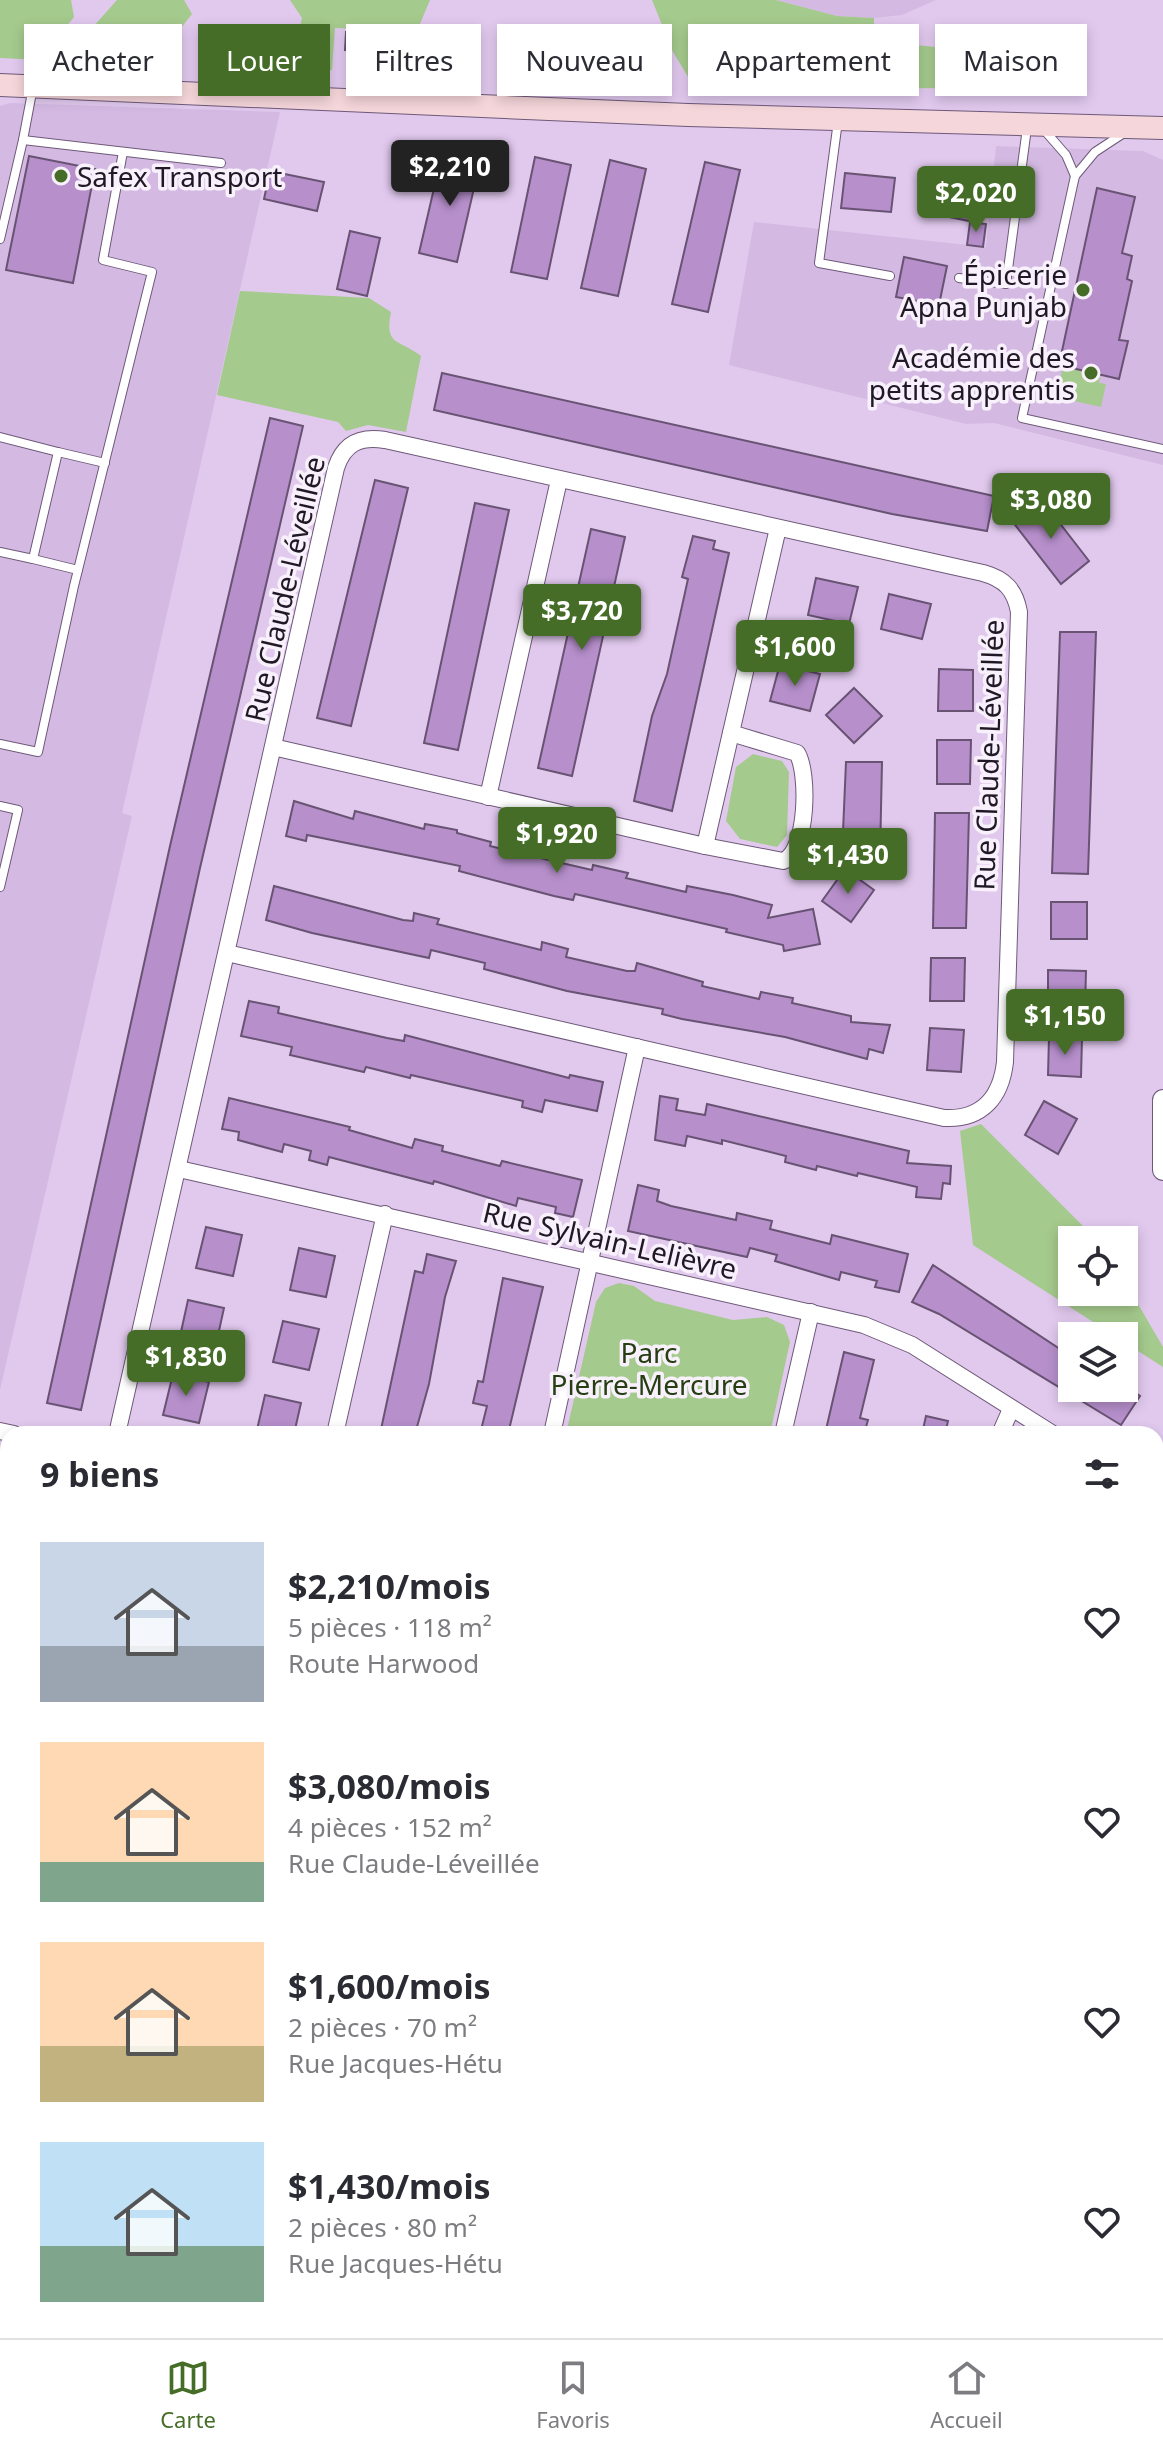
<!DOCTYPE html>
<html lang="fr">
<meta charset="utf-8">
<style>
body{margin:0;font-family:"Noto Sans",sans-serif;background:#f7f7f7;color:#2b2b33;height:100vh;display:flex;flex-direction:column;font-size:30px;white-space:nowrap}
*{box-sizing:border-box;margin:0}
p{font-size:26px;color:#7c7c81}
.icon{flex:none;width:44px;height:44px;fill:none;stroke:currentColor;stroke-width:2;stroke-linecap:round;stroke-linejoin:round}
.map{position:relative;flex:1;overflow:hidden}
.sheet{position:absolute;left:0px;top:1426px;width:1164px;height:912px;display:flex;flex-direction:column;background:#fff;border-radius:24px 24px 0 0;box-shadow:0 4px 12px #0003}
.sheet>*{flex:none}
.hud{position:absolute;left:24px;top:24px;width:1116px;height:72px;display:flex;gap:16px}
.fabs{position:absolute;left:1058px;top:1226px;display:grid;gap:16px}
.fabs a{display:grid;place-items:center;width:80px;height:80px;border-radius:0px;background:#fff;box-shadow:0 4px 12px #0003;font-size:40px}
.price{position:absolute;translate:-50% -68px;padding:0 18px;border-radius:8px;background:#466d27;color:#fff;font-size:26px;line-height:52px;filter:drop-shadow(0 2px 4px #0008)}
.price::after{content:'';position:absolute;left:50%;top:48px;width:24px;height:18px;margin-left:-12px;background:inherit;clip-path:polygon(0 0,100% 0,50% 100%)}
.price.on{background:#222;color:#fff}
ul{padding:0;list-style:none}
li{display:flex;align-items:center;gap:24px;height:200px;padding:0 40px}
li span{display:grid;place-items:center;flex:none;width:224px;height:160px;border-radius:0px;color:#555}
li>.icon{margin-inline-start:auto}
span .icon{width:96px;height:96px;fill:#fffc;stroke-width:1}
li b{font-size:34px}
h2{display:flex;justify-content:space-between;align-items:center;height:96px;padding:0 40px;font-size:34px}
.chip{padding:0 28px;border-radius:0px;background:#fff;box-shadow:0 4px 12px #0003;font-size:28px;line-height:72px}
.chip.on{background:#466d27;color:#fff}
.menu{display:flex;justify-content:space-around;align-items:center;height:112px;border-top:2px solid #e1e1e2;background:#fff;font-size:22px;color:#7c7c81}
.menu a{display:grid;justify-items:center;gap:4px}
.menu .on{color:#466d27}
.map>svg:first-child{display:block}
</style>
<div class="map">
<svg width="1163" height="2338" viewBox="0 0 1163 2338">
<rect width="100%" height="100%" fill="#e1c9ee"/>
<!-- built -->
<g fill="#d4bae3">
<path d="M776,0H936L902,15L874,18L837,16Z"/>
<path d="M10,103L280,112L122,813L132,816L0,1390V106Z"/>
<path d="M996,146L1143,151L1163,160V465L994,423L966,424L729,365L754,222L986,247Z"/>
</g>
<!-- green -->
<g fill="#a5ca8d">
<path d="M0,0H71L74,17L40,60L0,58Z"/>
<path d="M117,0H184L192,14L167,46L151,50L141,63L71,61L85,36Z"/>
<path d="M290,0H430L409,50L386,30L335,28L332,70L309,73C297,53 296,41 302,18Z"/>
<path d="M652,0H776L837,16L874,18V41L967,50V88L715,89L690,80L673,52Z"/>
<path d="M240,291L369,298L391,312C384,347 400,339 421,356L406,432L368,425L346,431L338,422L217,395Z"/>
<path d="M1063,366L1101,375L1099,383L1106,384L1101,407L1056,397Z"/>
<path d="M753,754L782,761L789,772L787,835L777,847L740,839L726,821L736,767Z"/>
<path d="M981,1124L1097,1240H1072V1292H1124V1280L1163,1347V1367L1124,1342V1336H1115L973,1245L960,1131Z"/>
<path d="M619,1283L634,1286L655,1301L733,1320L767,1317L784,1325L790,1342L770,1434H566L596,1302L605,1288Z"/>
</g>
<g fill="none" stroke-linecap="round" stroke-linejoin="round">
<!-- stream -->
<g stroke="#297376" stroke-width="6">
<path d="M1156,2051L1163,2050"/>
<path d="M1022,2338L1023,2330"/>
</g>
</g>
<!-- building -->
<g fill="#b68fcb" stroke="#685373" stroke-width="2">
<path d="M346,32L365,33L364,51L345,50Z"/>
<path d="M442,154L480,162L457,262L419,253Z"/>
<path d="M29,156L95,169L73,283L6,270Z"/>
<path d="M535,157L571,165L547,279L511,272Z"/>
<path d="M610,160L646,169L618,296L581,288Z"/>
<path d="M705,162L740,170L708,312L672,304Z"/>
<path d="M270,171L324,182L317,211L264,199Z"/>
<path d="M845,173L895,178L891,212L841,208Z"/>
<path d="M943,184L973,187L969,221L939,215Z"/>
<path d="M1097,188L1135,197L1122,253L1132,256L1127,279L1132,281L1119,340L1128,341L1119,379L1059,365Z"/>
<path d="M970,222L986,224L983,247L967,245Z"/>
<path d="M350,231L380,238L367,296L337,289Z"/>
<path d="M904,257L947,266L939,305L896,297Z"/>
<path d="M442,373L994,496L987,531L892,514L434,410Z"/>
<path d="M270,418L303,426L200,868L81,1410L47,1403L170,846Z"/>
<path d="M375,480L408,488L351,726L317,718Z"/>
<path d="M1041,499L1089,561L1061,584L1012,521Z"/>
<path d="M475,503L509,510L458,750L424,743Z"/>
<path d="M591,529L625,537L572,776L538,768Z"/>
<path d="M693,536L715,541L713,549L729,553L672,811L634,801L652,716L667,674L688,579L682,577Z"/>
<path d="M816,578L858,587L849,624L808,615Z"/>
<path d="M889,594L931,604L922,639L881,629Z"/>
<path d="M1060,632H1096L1088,874L1052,873Z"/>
<path d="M780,664L820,674L810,711L770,701Z"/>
<path d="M939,669L973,670V711H938Z"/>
<path d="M854,688L882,716L854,743L826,715Z"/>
<path d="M937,740H971L970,784H937Z"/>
<path d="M846,762H882L880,856L842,855Z"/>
<path d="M294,801L353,819L355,811L424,829L425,824L457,830V833L491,842L490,846L523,854L525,848L542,852L540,858L592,870L593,865L628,873L626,878L686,892L687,886L733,895L772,905L768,918L813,909L820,944L784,951L783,945L726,932L727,929L575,894L573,900L554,896L459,871L460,866L307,835L306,841L286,836Z"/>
<path d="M935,813H969L966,928H933Z"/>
<path d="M845,869L874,890L851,922L822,901Z"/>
<path d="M274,886L403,920L413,921L414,913L439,919L437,924L541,950L542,942L568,949L566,957L627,971H635L637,963L703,982L702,986L759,999L761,992L793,998L792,1003L851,1016V1022L890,1025L883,1053L869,1049L867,1059L785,1037L682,1019L662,1014L663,1009L567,991L484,969L485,963L431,950L429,958L312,933L266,920Z"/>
<rect x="1051" y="902" width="36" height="37"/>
<path d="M931,958H965L964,1001H930Z"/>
<path d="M1048,970L1086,971L1085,1008L1048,1007Z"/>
<path d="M249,1001L279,1007L278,1013L387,1038L404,1041L405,1035L569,1078L570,1075L603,1082L597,1111L545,1100L542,1112L522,1107L523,1101L411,1075L410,1078L366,1067L364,1072L290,1055L292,1047L241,1036Z"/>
<path d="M930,1028L964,1030L961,1072L927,1070Z"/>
<path d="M1049,1037L1082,1038L1081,1077L1048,1075Z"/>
<path d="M660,1096L678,1099L676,1110L705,1115L707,1104L909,1151L907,1163L951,1166L950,1184L943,1183L941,1199L916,1197L917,1187L858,1173L857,1176L817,1166L816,1170L785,1162L786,1156L722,1140V1144L687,1136L685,1146L655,1140Z"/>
<path d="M229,1098L350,1127L349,1130L412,1148L415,1139L443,1146L442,1151L500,1166L502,1161L582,1180L573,1217L555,1213L556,1207L518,1198L516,1206L434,1181L433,1184L329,1157L327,1165L309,1160L311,1151L284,1144L282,1152L238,1140L239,1132L222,1129Z"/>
<path d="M1044,1101L1077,1119L1058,1154L1025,1135Z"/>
<path d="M638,1185L659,1190L657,1201L671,1206L736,1220L737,1213L772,1221L770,1229L830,1244L832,1235L908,1254L899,1292L875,1287L877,1281L841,1272L839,1280L822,1275L775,1261L777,1255L750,1248L747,1257L628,1231Z"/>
<path d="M206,1227L242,1235L233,1276L196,1268Z"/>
<path d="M299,1248L335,1256L326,1297L290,1290Z"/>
<path d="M427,1254L456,1261L445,1297L429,1384L415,1434H380L415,1271L423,1273Z"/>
<path d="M933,1265L1072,1357V1388H1129L1140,1396L1121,1425L939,1314L912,1302Z"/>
<path d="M503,1278L543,1287L508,1434H480L487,1406L473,1403L478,1381L483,1382Z"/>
<path d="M188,1300L224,1308L215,1349L179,1341Z"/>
<path d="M283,1321L319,1329L309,1370L273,1362Z"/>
<path d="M844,1352L874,1360L860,1418L868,1420L864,1434H825Z"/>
<path d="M173,1374L209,1382L199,1423L163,1415Z"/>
<path d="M265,1395L301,1403L294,1434H256Z"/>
<path d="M926,1416L948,1421L945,1434H922Z"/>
</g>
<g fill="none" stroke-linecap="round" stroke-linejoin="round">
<defs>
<g id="service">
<path d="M33,87L23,140L221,163"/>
<path d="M838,121L819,263L890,276"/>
<path d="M1045,131L1066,155L1075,176"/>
<path d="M1124,133L1095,152L1075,176L1022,418L1163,449"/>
<path d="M0,239L23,140"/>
<path d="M959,278L1006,284L1027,128"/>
<path d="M0,437L58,452L33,559L0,552"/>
<path d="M58,452L105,463"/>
<path d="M33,559L78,570"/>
<path d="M0,744L38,752L74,586L152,272L103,260L123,152"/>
<path d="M0,806L18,810L0,887"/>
</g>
<g id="minor">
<path d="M273,747L705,846L778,528"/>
<path d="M488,797L559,480"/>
<path d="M705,846L783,861C808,852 809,772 797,753L731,733"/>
<path d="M179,1169L864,1325L912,1345L1053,1434"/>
<path d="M0,1431L14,1434"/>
<path d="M117,1434L336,468C344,443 360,436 385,440L983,573C1005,579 1015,590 1019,612L1005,1062C1001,1097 982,1120 944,1118L227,953"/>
<path d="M335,1434L385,1214"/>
<path d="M552,1434L637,1047"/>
<path d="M783,1434L811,1312"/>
<path d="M1000,1434L1011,1409"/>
<path d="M0,1825L3,1812"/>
<path d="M1156,1839L1163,1841"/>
<path d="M0,2255L8,2257"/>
<path d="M341,2330L378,2338"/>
</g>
<g id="tertiary">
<path d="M1163,1100V1170"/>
<path d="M1156,1685L1163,1678"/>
<path d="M855,2338L856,2330"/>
</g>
<path id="secondary" d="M0,85L688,115L1163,128"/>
</defs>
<!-- service casing -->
<use href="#service" stroke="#6e5979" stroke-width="10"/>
<!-- minor casing -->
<use href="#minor" stroke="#6e5979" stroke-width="18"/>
<!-- tertiary casing -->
<use href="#tertiary" stroke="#6e5979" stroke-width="22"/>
<!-- secondary casing -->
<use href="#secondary" stroke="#6e5979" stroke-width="24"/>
<!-- service -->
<use href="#service" stroke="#fff" stroke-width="8"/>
<!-- minor -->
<use href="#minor" stroke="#fff" stroke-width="16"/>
<!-- tertiary -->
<use href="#tertiary" stroke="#fff" stroke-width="20"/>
<!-- secondary -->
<use href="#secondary" stroke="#f5d6da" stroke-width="22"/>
</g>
<!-- markers -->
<g fill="#466d27" stroke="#f8f1fc" stroke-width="3">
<circle cx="61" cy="176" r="8"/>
<circle cx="1083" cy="290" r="8"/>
<circle cx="1091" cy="373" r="8"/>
</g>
<g text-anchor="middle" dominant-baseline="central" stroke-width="7" stroke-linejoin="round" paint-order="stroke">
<!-- poi labels -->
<g font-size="28" fill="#211826" stroke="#f8f1fc" text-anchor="end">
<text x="77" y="176" text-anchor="start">Safex Transport</text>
<text x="1067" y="274">Épicerie<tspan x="1067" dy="32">Apna Punjab</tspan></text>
<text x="1075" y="357">Académie des<tspan x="1075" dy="32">petits apprentis</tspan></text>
</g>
<!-- street labels -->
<g font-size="28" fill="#211826" stroke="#f8f1fc">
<text transform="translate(284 589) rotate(-77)">Rue Claude-Léveillée</text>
<text transform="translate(988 755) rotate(-88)">Rue Claude-Léveillée</text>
<text transform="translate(610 1240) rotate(13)">Rue Sylvain-Lelièvre</text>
</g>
<!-- park labels -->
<g font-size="28" fill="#263e12" stroke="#f8f1fc">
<text x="649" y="1352">Parc<tspan x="649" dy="32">Pierre-Mercure</tspan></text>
</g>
</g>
</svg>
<div class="fabs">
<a><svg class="icon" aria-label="locate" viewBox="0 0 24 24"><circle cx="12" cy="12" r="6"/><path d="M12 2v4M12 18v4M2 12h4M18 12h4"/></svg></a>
<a><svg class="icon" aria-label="layers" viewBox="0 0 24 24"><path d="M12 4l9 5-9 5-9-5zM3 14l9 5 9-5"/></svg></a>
</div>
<b class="price on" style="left:450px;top:208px">$2,210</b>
<b class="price" style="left:976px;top:234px">$2,020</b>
<b class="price" style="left:1051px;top:541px">$3,080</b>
<b class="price" style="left:582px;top:652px">$3,720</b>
<b class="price" style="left:795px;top:688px">$1,600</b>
<b class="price" style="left:557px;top:875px">$1,920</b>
<b class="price" style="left:848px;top:896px">$1,430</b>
<b class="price" style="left:1065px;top:1057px">$1,150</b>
<b class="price" style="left:186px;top:1398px">$1,830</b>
<div class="hud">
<a class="chip">Acheter</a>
<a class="chip on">Louer</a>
<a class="chip">Filtres</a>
<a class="chip">Nouveau</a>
<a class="chip">Appartement</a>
<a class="chip">Maison</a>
</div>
<section class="sheet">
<h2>9 biens<svg class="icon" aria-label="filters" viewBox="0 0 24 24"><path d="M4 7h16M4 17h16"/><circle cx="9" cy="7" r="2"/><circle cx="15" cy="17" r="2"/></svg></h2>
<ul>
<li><span style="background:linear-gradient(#c9d6e8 65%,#9aa5b1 0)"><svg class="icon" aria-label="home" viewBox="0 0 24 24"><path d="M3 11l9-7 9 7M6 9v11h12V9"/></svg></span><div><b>$2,210/mois</b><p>5 pièces · 118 m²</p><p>Route Harwood</p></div><svg class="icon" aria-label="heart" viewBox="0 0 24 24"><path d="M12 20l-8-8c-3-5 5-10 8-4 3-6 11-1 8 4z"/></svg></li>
<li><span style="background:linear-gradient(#ffd9b3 75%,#7fa58c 0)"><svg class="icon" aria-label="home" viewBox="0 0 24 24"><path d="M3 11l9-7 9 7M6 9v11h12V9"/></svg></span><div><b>$3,080/mois</b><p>4 pièces · 152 m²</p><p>Rue Claude-Léveillée</p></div><svg class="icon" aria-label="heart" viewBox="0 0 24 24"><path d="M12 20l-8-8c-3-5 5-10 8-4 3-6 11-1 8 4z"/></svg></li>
<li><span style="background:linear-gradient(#ffd9b3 65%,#c2b280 0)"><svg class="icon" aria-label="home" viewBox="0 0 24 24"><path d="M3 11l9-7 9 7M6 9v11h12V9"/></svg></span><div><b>$1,600/mois</b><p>2 pièces · 70 m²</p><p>Rue Jacques-Hétu</p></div><svg class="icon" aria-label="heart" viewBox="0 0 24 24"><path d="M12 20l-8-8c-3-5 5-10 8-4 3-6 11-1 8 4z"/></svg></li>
<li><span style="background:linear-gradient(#bfe0f5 65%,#7fa58c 0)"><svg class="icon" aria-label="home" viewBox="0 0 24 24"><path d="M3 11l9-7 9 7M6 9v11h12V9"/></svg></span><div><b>$1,430/mois</b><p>2 pièces · 80 m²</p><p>Rue Jacques-Hétu</p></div><svg class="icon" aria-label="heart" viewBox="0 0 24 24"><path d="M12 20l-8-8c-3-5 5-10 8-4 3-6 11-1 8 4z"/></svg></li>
</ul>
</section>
</div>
<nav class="menu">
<a class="on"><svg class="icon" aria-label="map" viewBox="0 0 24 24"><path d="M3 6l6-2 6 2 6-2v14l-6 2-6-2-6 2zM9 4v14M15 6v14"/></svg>Carte</a>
<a><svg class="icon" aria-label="saved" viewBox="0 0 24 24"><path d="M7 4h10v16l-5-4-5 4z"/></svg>Favoris</a>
<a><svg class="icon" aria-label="home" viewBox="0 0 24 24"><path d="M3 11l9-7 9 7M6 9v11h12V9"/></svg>Accueil</a>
</nav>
